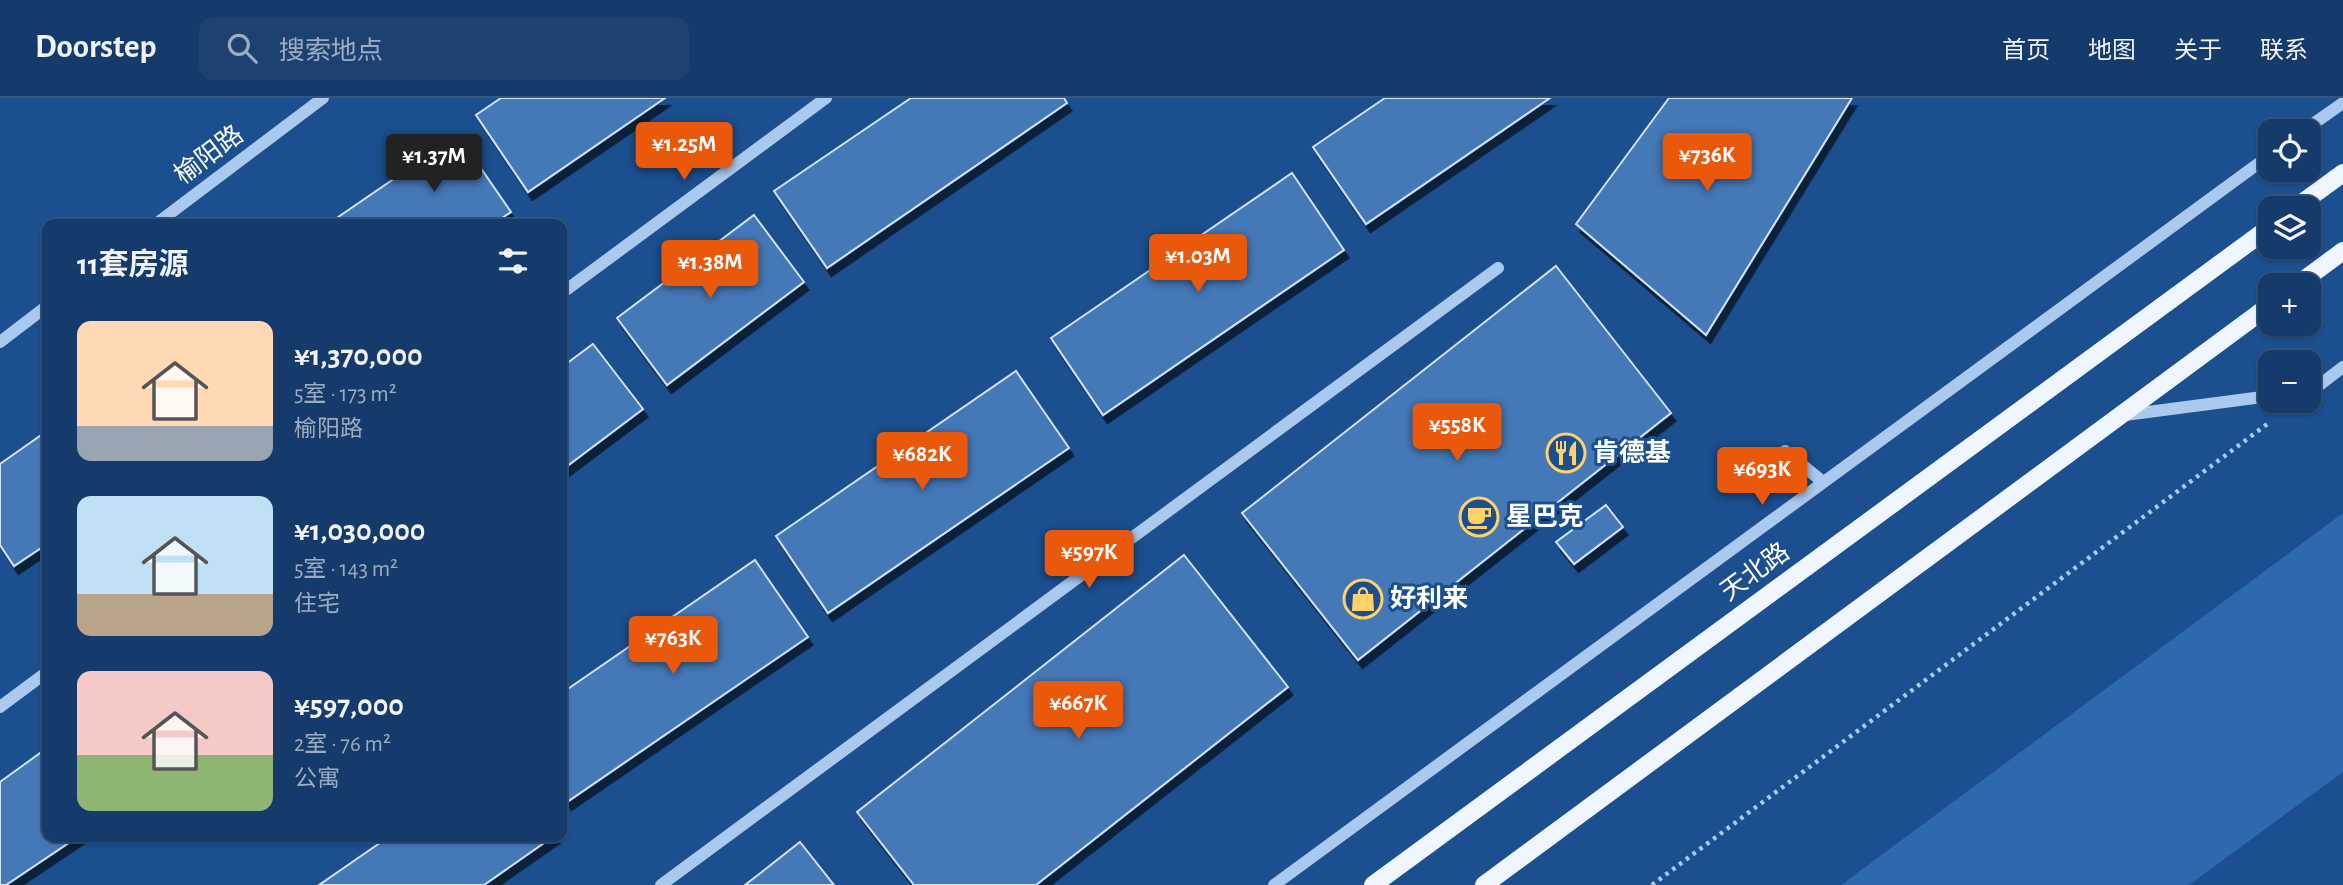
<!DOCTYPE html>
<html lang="zh">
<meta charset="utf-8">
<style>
body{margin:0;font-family:"Alegreya Sans","Noto Sans SC",sans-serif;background:#1d4271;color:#f1f3f6;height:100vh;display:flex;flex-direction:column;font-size:26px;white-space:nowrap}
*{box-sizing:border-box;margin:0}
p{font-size:23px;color:#9dadc1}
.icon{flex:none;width:38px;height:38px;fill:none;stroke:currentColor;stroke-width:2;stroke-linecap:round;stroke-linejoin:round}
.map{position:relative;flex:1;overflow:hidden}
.details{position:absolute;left:42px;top:121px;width:525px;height:623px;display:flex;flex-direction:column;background:#143b6b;border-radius:14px;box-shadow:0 2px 5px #0004,0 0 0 2px #33557e}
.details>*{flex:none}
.tools{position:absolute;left:2258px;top:21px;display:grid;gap:14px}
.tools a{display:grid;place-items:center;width:63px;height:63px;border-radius:14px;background:#143b6b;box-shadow:0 2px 5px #0004,0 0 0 2px #33557e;font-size:35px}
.price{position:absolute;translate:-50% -60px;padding:0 16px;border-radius:7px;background:#ea580c;color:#fff;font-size:23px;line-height:46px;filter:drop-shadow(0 2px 4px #0008)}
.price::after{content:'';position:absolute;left:50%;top:42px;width:21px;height:16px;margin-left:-10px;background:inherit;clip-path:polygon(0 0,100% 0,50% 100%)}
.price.on{background:#222;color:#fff}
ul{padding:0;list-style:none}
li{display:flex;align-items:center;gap:21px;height:175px;padding:0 35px}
li span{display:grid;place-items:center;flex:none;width:196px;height:140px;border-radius:14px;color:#555}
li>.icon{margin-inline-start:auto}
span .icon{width:84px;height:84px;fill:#fffc;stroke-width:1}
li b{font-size:30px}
h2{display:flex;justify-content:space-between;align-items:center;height:84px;padding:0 35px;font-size:30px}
header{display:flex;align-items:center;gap:42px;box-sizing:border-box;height:98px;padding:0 35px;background:#143b6b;border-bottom:2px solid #33557e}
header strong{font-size:33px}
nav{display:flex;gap:38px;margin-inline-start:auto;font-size:24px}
.search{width:490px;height:63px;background:#1d4271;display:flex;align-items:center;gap:18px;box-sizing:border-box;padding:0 24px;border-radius:14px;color:#9dadc1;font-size:26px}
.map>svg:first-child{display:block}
</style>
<header>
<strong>Doorstep</strong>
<div class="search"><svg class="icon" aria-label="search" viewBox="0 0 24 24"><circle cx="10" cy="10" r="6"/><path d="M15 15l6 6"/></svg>搜索地点</div>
<nav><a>首页</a><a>地图</a><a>关于</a><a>联系</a></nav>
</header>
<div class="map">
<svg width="2343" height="787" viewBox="0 0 2343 787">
<defs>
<filter id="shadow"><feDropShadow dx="4.5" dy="8" stdDeviation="0" flood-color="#0009"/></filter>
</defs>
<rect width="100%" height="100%" fill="#1b4f8f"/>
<!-- green -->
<path fill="#2e69ad" d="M2343,415V674L2189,787H1841Z"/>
<!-- building -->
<g fill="#4478b7" stroke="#cfe3fa" stroke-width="2" filter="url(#shadow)">
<path d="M501,0H665L528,94L476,17Z"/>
<path d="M911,0H1064L1067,5L827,170L774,93Z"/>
<path d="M1385,0H1550L1366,126L1313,49Z"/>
<path d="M1669,0H1852L1706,237L1576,126Z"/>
<path d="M458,37L511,114L493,126H328Z"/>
<path d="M1292,75L1344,152L1103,317L1051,240Z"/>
<path d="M754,117L804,184L667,287L617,220Z"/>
<path d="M1556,168L1671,315L1358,562L1242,415Z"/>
<path d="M593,246L643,311L562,372V269Z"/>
<path d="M1016,273L1069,350L828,515L776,438Z"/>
<path d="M47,333V446L14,468L0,447V366Z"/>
<path d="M1606,407L1623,429L1574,466L1556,444Z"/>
<path d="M1184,457L1288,589L1036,787H914L857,714Z"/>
<path d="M755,462L808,539L567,704L562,696V595Z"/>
<path d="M47,650V738H79L6,787H0V684Z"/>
<path d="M390,738H554L484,787H319Z"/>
<path d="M800,744L834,787H745Z"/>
</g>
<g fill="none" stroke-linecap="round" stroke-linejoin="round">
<!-- path -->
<path stroke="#a9c9ee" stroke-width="4.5" stroke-dasharray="3.5 5" stroke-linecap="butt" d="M1652,787L2270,324"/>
<!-- minor -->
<g stroke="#a9c9ee" stroke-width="12">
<path d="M2303,33L2343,5"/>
<path d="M156,126L323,0"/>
<path d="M562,195L826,0"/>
<path d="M0,244L47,208"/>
<path d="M2308,293L2313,292L2343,269"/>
<path d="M2125,317L2270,298"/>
<path d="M1785,353L1823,384"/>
<path d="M0,609L47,574"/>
<path d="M661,787L1498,170"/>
<path d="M1274,787L2270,57"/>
</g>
<!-- major -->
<g stroke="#f0f6ff" stroke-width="18">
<path d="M2295,110L2343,75"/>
<path d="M2297,187L2343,153"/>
<path d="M1373,787L2270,129"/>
<path d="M1484,787L2270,207"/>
</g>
</g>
<!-- icons -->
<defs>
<symbol id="restaurant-ring" viewBox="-11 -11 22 22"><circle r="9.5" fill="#1b4f8f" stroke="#ffd166" stroke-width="1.5"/><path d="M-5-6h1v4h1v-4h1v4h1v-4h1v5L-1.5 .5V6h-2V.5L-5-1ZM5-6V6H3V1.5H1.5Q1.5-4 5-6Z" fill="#ffd166"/></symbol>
<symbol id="cafe-ring" viewBox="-11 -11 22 22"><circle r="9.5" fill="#1b4f8f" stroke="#ffd166" stroke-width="1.5"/><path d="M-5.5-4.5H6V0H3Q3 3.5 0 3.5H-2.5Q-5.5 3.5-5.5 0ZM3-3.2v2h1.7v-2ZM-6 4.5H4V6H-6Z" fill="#ffd166"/></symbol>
<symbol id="shop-ring" viewBox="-11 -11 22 22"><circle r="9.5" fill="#1b4f8f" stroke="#ffd166" stroke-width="1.5"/><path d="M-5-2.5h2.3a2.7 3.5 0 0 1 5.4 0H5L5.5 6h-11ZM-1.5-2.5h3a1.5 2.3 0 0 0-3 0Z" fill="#ffd166"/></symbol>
</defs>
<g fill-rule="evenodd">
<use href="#restaurant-ring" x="1544" y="333" width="44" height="44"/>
<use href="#cafe-ring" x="1457" y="397" width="44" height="44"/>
<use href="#shop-ring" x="1341" y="479" width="44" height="44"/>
</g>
<g text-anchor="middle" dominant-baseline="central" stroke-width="6" stroke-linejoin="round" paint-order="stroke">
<!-- street labels -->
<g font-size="26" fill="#fff" stroke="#1b4f8f">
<text transform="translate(209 57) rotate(-37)">榆阳路</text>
<text transform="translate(1755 474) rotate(-36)">天北路</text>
</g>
<!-- poi labels -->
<g font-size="26" font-weight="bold" fill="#fff" stroke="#1b4f8f" text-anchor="start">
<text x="1593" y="355">肯德基</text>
<text x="1506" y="419">星巴克</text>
<text x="1390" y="501">好利来</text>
</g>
</g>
</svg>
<div class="tools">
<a><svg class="icon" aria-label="locate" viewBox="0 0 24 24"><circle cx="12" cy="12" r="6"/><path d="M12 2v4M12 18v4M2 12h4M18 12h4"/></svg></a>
<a><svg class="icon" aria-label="layers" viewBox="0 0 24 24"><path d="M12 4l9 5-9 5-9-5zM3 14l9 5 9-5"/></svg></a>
<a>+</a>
<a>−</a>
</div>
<b class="price" style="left:684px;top:84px">¥1.25M</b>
<b class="price" style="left:1707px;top:95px">¥736K</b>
<b class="price on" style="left:434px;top:96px">¥1.37M</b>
<b class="price" style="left:1198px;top:196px">¥1.03M</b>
<b class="price" style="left:710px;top:202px">¥1.38M</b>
<b class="price" style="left:1457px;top:365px">¥558K</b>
<b class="price" style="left:922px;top:394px">¥682K</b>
<b class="price" style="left:1762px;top:409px">¥693K</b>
<b class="price" style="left:1089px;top:492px">¥597K</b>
<b class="price" style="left:673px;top:578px">¥763K</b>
<b class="price" style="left:1078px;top:643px">¥667K</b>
<section class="details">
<h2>11套房源<svg class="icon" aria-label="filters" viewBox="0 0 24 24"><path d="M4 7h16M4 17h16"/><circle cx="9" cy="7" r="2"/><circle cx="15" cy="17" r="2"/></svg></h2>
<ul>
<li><span style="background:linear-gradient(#ffd9b3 75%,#9aa5b1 0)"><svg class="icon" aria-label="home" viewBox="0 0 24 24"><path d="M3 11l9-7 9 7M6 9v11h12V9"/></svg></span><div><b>¥1,370,000</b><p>5室 · 173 m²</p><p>榆阳路</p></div></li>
<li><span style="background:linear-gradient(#bfe0f5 70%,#b9a48a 0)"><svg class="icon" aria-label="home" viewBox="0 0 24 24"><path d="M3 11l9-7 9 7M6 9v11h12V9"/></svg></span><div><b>¥1,030,000</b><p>5室 · 143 m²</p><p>住宅</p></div></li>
<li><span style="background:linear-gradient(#f6c9c9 60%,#8fb573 0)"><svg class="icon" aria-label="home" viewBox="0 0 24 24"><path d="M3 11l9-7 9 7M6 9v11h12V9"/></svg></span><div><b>¥597,000</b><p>2室 · 76 m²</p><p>公寓</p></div></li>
</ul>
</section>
</div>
